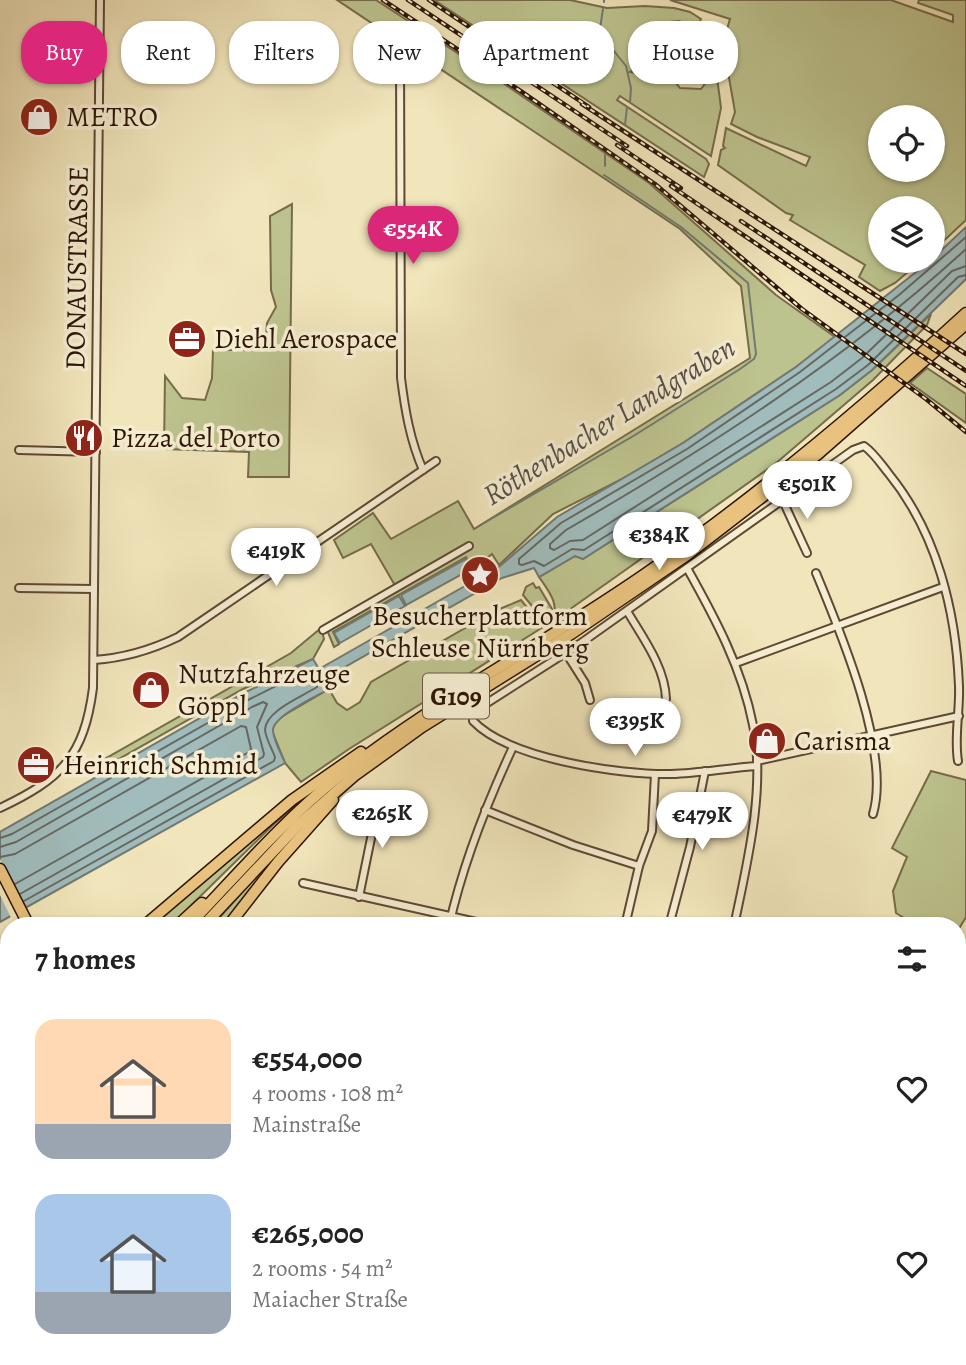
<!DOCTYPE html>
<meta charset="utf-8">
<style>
body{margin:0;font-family:Alegreya,serif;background:#f2f2f2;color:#222;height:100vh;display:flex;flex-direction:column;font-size:26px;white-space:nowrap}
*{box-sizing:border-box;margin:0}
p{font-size:23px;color:#767676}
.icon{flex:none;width:38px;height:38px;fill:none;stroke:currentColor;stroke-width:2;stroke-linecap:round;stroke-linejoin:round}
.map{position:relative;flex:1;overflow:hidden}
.sheet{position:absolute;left:0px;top:917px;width:966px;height:448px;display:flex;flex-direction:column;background:#fff;border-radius:28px 28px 0 0;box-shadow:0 2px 5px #0004}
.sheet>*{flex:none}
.hud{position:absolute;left:21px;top:21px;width:924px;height:63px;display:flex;gap:14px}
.buttons{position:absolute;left:868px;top:105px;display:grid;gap:14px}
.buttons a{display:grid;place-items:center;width:77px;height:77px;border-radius:50%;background:#fff;box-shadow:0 2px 5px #0004;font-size:35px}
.price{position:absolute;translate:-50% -60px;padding:0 16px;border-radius:24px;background:#fff;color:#222;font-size:23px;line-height:46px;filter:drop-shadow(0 2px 4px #0008)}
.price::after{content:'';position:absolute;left:50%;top:42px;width:21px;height:16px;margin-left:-10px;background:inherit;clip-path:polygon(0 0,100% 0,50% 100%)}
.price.on{background:#db2777;color:#fff}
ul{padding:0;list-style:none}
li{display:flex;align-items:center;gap:21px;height:175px;padding:0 35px}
li span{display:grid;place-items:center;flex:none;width:196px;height:140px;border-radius:21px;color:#555}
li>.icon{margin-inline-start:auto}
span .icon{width:84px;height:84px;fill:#fffc;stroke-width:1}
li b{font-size:30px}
h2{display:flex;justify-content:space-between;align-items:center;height:84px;padding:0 35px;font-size:30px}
.chip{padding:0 24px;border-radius:28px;background:#fff;box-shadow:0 2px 5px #0004;font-size:24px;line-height:63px}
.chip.on{background:#db2777;color:#fff}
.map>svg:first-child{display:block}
</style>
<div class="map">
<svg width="966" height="1365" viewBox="0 0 966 1365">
<rect width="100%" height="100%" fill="#f1e5bb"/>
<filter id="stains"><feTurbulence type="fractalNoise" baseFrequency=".00286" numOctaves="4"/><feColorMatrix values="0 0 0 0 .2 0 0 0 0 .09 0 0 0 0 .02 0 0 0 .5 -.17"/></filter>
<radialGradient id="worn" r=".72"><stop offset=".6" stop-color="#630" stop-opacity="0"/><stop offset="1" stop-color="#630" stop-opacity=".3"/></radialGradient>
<!-- green -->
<g fill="#bdc38e" stroke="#756c4a" stroke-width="2" fill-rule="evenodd">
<path d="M337,0H376L497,79L649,183L776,295L835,337L796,367L683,443L626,477L553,514L499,565L492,554L473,569L466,557L333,632L339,644L334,647L327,630L397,589L371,544L343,558L334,540L373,513L391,539L458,501L474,529L750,358L741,286L680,229Z"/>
<path d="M434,0H570L607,8L645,6L674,8L690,12L701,19L696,28L679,21L660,23L645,64L630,72L654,76L662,65L680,88L701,89L716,69L721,108L711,156L620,96L617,100L706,159L709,164L704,177Z"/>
<path d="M670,0H891L953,22V15L918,3L919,0H966V220L933,251V208H880V261H921L895,283L880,291L859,277L865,265L790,220L793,215L786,213L718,165L721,150L725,148L723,146L726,128L806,166L810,157L757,137L731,124L735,112L723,43L730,19ZM880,117H933V170H880Z"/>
<path d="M292,204L289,477H248L249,452L164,449L165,376L182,398L205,400L212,378L213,350H265L267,323L276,307L271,290L270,216Z"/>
<path d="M931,314L927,325L873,380L775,464L559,617L349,749L301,782L285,763L272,731L276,720L329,689L337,703L347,710L360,702L371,682L495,611L521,600L538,621L549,622C563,608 548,590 539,577L575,556L583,559L840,395L872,370Z"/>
<path d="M927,368L966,394V423L910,383Z"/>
<path d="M533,583L536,588L539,587L552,609L551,614L547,618L541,617L523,595L526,587Z"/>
<path d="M321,628L324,639L313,659L243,689L94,773L87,769L291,653Z"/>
<path d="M931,771L966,780V917L957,932V926H917L896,913L893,891L907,857L892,848Z"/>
<path d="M318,786L272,826L170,926H150L260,829Z"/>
<path d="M292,837L295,840L224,926H212Z"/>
<path d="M9,1101V1143L0,1142V1104Z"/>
<path d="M0,1163H9V1356H145V1365H0Z"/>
<path d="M149,1356H353L371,1365H149Z"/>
<path d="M479,1356H531L563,1365H480L483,1359Z"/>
<path d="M766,1356H872L871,1359L761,1363Z"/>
</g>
<!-- water -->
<g fill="#a0bcbc" stroke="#727973" stroke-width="2">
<path d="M966,227V279L872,370L840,395L583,559L575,556L539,577L534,568L502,578L324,679L329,689C317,696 271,717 273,731C274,742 281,753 285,763L0,922V832L244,693L313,659L319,669L500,566L557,517L683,443L796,367L930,261H933V258Z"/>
<path d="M466,559L471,569L406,605L401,595Z"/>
<path d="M399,596L405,606L340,643L334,633Z"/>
</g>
<!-- pier -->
<path fill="#f1e5bb" d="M0,859L26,912L12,920L0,895Z"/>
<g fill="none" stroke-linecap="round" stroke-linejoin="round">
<!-- shore -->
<g stroke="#666861" stroke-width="2">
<path d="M966,237L899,295L800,372L687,449L561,523L519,559V564L522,565L534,561L544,566L572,549L584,550L836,389L868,365L958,277L966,275"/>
<path d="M966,249C845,360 708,448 566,530L550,544V548L554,550L570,541L583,540L831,382L862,358L952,271L966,266"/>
<path d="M0,838L12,834L248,700L308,670L317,676V687C303,696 265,711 265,730C266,739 272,749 275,757L274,761L24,901"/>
<path d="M0,847L16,842L252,707L263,702L267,704L257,727L264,754L263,757L20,894"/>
<path d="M0,857L15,854L241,726L246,727L251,749L249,752L15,884"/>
</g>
<!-- stream -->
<g stroke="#727973" stroke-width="2">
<path d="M604,2V0"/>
<path d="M603,9L600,29L606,41L626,66L631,88L630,102"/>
<path d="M625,125L627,107"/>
<path d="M605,166V154"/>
<path d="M484,523L635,435L740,369L754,359L756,354L748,283L681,227L604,175"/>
</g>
<defs>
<g id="minor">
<path d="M399,65L391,64L385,59L387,49L395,48L400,54L401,378C405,410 410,440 423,470"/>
<path d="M19,450L96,452"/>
<path d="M783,501L807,553"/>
<path d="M687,568C715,618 742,668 753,725C766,787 747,864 734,926"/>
<path d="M816,573C841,633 891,752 873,814"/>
<path d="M19,588L94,589"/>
<path d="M627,611C643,638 665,667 666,699"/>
<path d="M323,630L469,546"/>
<path d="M566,653L585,683L590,700"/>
<path d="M94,660C124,658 151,650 178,637L436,461"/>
<path d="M736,663L943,587"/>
<path d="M757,761L959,716"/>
<path d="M757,766C728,768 700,773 671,774C620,775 509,759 473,721V712L581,643L853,450L864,446C874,453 881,464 889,474C937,533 956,611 959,686C960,711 954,737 958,761"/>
<path d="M0,808C61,779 84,757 93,688L100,0"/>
<path d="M485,810L573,845L639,866"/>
<path d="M303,883L494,926"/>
<path d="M359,897L379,799"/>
<path d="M449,926C463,863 486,805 513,747"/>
<path d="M625,926L639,866L652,831L655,774"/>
<path d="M669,926L690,847L705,771"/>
<path d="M957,1070L966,1057"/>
<path d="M957,1082L966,1091"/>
<path d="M957,1185L966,1191"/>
<path d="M957,1205L966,1193"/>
<path d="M957,1298L966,1297"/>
<path d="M373,1356L391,1365"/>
</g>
<g id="highway">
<path d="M0,869L29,926"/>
<path d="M144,926L292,800L361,752"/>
<path d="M177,926L202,903"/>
<path d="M188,926C237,875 283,821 338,777C438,698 552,640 655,567C765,490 867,404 966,313"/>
<path d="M203,926L297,826L354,776L422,727L571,634L687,555L818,454L966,324"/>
<path d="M228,926L278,862L333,800"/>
<path d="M0,949L9,948"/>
<path d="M0,960L9,961"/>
<path d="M0,1040L9,1036"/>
<path d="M0,1060L9,1056"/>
<path d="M0,1072L9,1068"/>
<path d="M0,1095L9,1091"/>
<path d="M0,1146L9,1147"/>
<path d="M0,1159H9"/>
<path d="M565,1356L598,1365"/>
<path d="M610,1356L651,1365"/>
</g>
</defs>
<!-- minor casing -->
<use href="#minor" stroke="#5e4933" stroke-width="10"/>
<!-- highway casing -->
<use href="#highway" stroke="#2d1506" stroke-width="13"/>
<!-- minor -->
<use href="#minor" stroke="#f6eed3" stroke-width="6"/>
<!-- highway -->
<use href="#highway" stroke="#e8c27e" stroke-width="10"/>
<defs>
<g id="rail">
<path d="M383,0L522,92L655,184L802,309L926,399L966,432"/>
<path d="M408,0L627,146"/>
<path d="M429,0L589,107"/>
<path d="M582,104L966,354"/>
<path d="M617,145L681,188"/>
<path d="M671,186L966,386"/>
<path d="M741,221L966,371"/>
<path d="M957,973L966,958"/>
<path d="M957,996L966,982"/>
<path d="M957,1022L966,1011"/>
<path d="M710,1365L716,1356"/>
<path d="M744,1365L749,1356"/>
</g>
</defs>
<!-- rail casing -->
<use href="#rail" stroke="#2d1506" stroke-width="4.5"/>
<!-- rail -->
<use href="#rail" stroke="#f6eed3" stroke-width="2" stroke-dasharray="5" stroke-linecap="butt"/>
</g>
<!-- icons -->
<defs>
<symbol id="shop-disc" viewBox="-11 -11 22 22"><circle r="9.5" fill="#8f2418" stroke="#f6eed3"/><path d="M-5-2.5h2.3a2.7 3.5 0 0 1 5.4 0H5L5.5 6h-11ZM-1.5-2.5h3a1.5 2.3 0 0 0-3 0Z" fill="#fff"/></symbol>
<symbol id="office-disc" viewBox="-11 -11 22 22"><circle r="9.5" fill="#8f2418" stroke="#f6eed3"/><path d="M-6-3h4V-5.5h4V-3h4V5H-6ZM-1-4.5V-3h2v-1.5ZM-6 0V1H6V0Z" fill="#fff"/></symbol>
<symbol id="restaurant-disc" viewBox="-11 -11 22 22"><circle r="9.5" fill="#8f2418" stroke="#f6eed3"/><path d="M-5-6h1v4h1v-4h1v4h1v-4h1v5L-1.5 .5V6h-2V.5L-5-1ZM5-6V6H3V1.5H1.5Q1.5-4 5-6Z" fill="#fff"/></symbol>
<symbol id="sight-disc" viewBox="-11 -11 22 22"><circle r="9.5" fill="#8f2418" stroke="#f6eed3"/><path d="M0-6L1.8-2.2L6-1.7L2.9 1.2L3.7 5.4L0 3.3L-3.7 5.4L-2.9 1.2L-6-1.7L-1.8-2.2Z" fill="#fff"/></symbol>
</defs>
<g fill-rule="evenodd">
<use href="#shop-disc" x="17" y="95" width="44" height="44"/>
<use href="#office-disc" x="165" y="317" width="44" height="44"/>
<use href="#restaurant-disc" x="62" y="416" width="44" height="44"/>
<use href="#sight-disc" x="458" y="553" width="44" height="44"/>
<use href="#shop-disc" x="129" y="668" width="44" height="44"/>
<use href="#shop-disc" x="745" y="719" width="44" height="44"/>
<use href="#office-disc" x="14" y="743" width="44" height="44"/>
</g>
<g text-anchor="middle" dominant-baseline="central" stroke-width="7" stroke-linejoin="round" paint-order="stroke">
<!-- shield labels -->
<rect fill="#f6eed3" stroke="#695644" stroke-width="2" x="423" y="673.5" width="66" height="45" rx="5"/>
<g font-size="26" font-weight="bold" fill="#2d1506">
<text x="456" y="696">G109</text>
</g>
<!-- poi labels -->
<g font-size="28" fill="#2d1506" stroke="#f6eed3" text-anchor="start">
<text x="66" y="117">METRO</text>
<text x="214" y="339">Diehl Aerospace</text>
<text x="111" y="438">Pizza del Porto</text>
<text x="480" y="616" text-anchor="middle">Besucherplattform<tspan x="480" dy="32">Schleuse Nürnberg</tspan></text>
<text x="178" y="674">Nutzfahrzeuge<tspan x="178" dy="32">Göppl</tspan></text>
<text x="794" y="741">Carisma</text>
<text x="63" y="765">Heinrich Schmid</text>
</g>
<!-- street labels -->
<g font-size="28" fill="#2d1506" stroke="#f6eed3">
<text transform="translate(77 268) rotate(-89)">DONAUSTRASSE</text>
</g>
<!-- water labels -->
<g font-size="30" font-style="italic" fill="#554f46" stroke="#f6eed3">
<text transform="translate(609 421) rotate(-32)">Röthenbacher Landgraben</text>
</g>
</g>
<rect width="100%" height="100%" filter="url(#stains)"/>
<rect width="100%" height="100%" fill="url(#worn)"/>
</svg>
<div class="buttons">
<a><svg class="icon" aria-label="locate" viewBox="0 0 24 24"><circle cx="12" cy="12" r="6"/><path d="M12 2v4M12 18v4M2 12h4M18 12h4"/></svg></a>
<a><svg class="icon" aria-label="layers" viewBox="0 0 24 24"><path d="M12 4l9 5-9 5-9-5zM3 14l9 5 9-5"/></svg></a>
</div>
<b class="price on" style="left:413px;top:266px">€554K</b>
<b class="price" style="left:807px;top:521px">€501K</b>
<b class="price" style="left:659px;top:572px">€384K</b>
<b class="price" style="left:276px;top:588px">€419K</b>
<b class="price" style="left:635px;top:758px">€395K</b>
<b class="price" style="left:382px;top:850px">€265K</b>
<b class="price" style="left:702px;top:852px">€479K</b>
<div class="hud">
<a class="chip on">Buy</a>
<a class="chip">Rent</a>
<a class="chip">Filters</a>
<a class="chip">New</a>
<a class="chip">Apartment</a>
<a class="chip">House</a>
</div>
<section class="sheet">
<h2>7 homes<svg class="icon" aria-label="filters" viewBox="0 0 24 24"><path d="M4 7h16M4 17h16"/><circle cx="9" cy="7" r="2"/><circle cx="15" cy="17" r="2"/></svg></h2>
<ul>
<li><span style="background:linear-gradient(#ffd9b3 75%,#9aa5b1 0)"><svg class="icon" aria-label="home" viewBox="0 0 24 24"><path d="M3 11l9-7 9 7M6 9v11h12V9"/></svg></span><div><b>€554,000</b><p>4 rooms · 108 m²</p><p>Mainstraße</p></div><svg class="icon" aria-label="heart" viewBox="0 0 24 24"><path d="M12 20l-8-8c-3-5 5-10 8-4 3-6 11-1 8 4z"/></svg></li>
<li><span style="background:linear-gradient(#a9c7e8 70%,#9aa5b1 0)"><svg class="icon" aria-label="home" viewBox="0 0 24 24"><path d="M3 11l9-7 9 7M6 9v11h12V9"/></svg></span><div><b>€265,000</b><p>2 rooms · 54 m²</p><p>Maiacher Straße</p></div><svg class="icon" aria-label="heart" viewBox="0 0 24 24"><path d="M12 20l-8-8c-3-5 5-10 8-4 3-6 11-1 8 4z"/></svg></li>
</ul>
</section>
</div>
